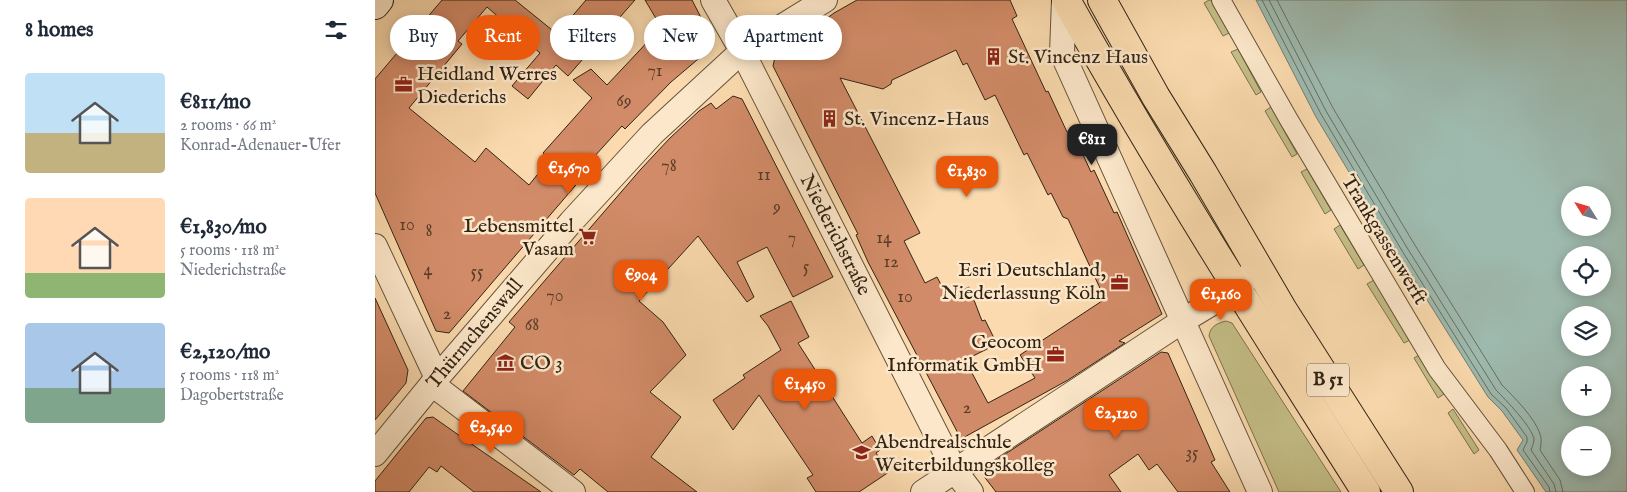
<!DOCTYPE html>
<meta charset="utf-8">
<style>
body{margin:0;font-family:"IM FELL English",serif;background:#f2f2f3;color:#1f2937;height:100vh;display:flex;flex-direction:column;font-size:19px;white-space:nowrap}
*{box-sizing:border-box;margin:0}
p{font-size:16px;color:#747a83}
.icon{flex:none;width:28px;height:28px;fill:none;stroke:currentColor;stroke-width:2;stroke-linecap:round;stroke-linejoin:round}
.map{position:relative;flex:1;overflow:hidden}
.drawer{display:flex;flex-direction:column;background:#fff;width:375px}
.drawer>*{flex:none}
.top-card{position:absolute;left:15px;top:15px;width:475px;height:45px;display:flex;gap:10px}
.needle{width:32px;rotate:307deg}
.buttons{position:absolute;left:1186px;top:186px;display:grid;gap:10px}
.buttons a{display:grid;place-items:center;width:50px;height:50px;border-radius:50%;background:#fff;box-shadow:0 2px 12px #0003;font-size:25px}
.price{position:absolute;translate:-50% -42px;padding:0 11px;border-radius:10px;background:#ea580c;color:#fff;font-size:16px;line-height:32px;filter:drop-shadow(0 1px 2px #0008)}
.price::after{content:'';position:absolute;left:50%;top:30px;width:15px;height:11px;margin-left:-8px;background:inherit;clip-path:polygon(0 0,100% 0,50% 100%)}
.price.selected{background:#222;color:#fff}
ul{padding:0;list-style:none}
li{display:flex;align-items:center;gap:15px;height:125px;padding:0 25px}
li span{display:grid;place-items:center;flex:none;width:140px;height:100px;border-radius:5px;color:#555}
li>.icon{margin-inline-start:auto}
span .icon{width:60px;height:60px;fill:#fffc;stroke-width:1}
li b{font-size:21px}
h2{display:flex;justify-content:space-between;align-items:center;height:60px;padding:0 25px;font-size:21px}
.chip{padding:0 18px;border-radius:22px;background:#fff;box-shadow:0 2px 12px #0003;font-size:18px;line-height:45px}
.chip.selected{background:#ea580c;color:#fff}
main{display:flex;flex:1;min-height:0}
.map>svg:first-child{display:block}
</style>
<main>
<section class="drawer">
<h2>8 homes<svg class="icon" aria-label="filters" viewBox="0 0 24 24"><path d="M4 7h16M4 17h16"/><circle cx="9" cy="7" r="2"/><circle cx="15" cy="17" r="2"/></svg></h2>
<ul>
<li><span style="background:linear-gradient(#bfe0f5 60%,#c2b280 0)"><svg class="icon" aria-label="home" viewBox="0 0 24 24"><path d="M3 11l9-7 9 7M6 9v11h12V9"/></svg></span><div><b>€811/mo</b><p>2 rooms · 66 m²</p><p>Konrad-Adenauer-Ufer</p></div></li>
<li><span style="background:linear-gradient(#ffd9b3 75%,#8fb573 0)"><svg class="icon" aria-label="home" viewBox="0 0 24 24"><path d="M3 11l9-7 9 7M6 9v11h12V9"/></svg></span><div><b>€1,830/mo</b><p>5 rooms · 118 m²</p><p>Niederichstraße</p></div></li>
<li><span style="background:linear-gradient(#a9c7e8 65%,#7fa58c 0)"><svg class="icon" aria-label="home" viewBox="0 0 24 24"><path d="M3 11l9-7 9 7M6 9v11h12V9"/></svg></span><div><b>€2,120/mo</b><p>5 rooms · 118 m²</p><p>Dagobertstraße</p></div></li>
</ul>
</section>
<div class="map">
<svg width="1252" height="492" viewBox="0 0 1252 492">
<rect width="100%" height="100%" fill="#fadaae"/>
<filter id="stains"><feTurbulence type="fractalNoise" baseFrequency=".004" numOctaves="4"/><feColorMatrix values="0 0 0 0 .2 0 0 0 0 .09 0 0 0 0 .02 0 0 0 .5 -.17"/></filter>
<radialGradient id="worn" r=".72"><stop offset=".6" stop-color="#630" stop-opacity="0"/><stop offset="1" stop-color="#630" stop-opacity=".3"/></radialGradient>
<!-- green -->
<g fill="#c4be86" stroke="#7b714d">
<path d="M834,0H836L854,33L848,36L829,3Z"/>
<path d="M863,49L886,92L881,95L856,52Z"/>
<path d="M896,107L922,154L917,157L890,111Z"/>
<path d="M932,169L956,210L950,214L926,172Z"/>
<path d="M965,225L989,265L983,269L959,229Z"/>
<path d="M999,280L1035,340L1029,343L992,284Z"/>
<path d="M851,321L857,323L966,492H904L834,336C835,326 843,323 851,321Z"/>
<path d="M1044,355L1069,394L1063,398L1039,358Z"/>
<path d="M1078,409L1104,450L1099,454L1073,413Z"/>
</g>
<!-- water -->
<path fill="#9ebaaf" stroke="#737e71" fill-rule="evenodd" d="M881,0H1252V492H1171L1142,450L1148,440L1127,411L1113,397L1022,252L941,117ZM1195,195H1228V228H1195ZM1195,255H1228V288H1195ZM1195,315H1228V348H1195ZM1195,375H1228V408H1195ZM1195,435H1228V468H1195Z"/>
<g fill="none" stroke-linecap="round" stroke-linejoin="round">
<!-- shore -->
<g stroke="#686f62" stroke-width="1">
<path d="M887,0L946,114L1026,249L1116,394L1131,408L1152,437V442L1148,450L1174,487L1175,492"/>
<path d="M894,0L951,111L1031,246L1121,390C1130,399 1157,427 1159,439C1159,443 1157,447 1156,450L1179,484L1181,492"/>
<path d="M902,0L958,108L1038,242L1127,385C1139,397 1160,418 1165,434C1167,439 1166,445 1165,450L1185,480L1188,492"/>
</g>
</g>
<!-- building -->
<g fill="#d28b68" stroke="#322414" fill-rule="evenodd">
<path d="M67,0H140L182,34L211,0H260L193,76L181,65L153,99L137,86L165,53L112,7L83,41L87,44L34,108L100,162L111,148L154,185L175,159L168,153L217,98L198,80L216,69L232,85L279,35L277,33L286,27L270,0H317L337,39L335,49L296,82L250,129L247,126L208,169L212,172L74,333L61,331L0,193V79Z"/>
<path d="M482,0H635L642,16L637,19L671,92L673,91L692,132L697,131L716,172L719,170L739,213L742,212L787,314L744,341L750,343L693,380L586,439L493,262L481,235L483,234L398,66L400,57L459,13ZM581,50L588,65L592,63L610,100L620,95L649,155L652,153L673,195L676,193L688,217L693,219L730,299L645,355L660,378L613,403L590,360L622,344L610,320L607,321L594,287L573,298L562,277L550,283L529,241L545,233L465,78L508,89L516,84L517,80Z"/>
<path d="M358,96L367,99L458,277L418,297L392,247L362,262L379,297L372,302L323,236L264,301L288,322L311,355L275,392L306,417L276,457L322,492H233L205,469L199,475L88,391L140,327L134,322L266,169L295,138L324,111L336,103L341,109Z"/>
<path d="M0,298L33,370L31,383L0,420Z"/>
<path d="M416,301L434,337L423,343L487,443L497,436L505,450L501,453L514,472L484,492H441L432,478L438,475L384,395L358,430L338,400L370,378L368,375L406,350L393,326L385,316Z"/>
<path d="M786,352L793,353L840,460L836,462L855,492H803L782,464L774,470L763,454L734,475L746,492H621L608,475L609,468Z"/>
<path d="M58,417L85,436L166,492H99L66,466L62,472L54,467L34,492H0V481L51,418Z"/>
</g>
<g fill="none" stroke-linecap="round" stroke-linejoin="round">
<defs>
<path id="pedestrian" d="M846,0L914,120L1062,369L1123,450L1150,492"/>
<g id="minor">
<path d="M338,0L367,51L580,471L596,492"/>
<path d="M689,0L687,53L885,492"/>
<path d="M0,246L62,378"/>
<path d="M57,384L198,492"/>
<path d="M0,454L62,378L196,222L277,134L367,51L450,0"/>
<path d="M548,492L809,320L862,288L882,267"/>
</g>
<path id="secondary" d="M0,5L4,0"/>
<g id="primary">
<path d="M691,0C785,168 888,330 991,492"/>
<path d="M727,0L781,97L828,173L908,310L1024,492"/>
</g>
</defs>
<!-- pedestrian casing -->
<use href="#pedestrian" stroke="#64523a" stroke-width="20"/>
<!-- minor casing -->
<use href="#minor" stroke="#64523a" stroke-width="26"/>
<!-- secondary casing -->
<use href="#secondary" stroke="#322414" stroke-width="30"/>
<!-- primary casing -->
<use href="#primary" stroke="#322414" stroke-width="30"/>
<!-- pedestrian -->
<use href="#pedestrian" stroke="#fce7ca" stroke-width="18"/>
<!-- minor -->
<use href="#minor" stroke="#fce7ca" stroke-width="24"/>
<!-- secondary -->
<use href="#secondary" stroke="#fce7ca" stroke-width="28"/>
<!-- primary -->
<use href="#primary" stroke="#fadaae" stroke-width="28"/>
</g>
<!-- icons -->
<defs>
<symbol id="building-bare" viewBox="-9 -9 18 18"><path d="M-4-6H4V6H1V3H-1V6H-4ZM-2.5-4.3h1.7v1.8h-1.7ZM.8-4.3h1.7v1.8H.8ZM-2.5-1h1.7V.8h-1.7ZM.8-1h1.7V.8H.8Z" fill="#8f2418" stroke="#fce7ca" stroke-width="2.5" paint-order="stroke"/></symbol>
<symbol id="office-bare" viewBox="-9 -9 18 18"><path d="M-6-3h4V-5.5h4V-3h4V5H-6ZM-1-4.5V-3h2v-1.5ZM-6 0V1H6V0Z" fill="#8f2418" stroke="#fce7ca" stroke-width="2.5" paint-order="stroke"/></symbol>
<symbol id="supermarket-bare" viewBox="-9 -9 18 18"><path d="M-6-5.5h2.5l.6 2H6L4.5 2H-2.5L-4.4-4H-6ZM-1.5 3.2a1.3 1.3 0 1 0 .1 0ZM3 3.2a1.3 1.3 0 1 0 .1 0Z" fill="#8f2418" stroke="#fce7ca" stroke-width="2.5" paint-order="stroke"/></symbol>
<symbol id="museum-bare" viewBox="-9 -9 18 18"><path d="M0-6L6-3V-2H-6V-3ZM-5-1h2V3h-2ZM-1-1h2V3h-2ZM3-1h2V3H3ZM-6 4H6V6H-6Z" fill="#8f2418" stroke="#fce7ca" stroke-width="2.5" paint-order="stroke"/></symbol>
<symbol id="school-bare" viewBox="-9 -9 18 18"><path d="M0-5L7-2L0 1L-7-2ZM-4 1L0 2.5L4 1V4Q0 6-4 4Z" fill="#8f2418" stroke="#fce7ca" stroke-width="2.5" paint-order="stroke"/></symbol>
</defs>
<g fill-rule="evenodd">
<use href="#building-bare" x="606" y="44" width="25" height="25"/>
<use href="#office-bare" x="16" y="72" width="25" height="25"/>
<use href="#building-bare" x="442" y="106" width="25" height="25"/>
<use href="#supermarket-bare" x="200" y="224" width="25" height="25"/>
<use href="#office-bare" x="732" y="270" width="25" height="25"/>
<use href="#office-bare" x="668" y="342" width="25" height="25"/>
<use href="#museum-bare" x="118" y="350" width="25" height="25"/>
<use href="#school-bare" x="474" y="440" width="25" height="25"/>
</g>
<g text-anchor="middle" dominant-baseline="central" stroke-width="5" stroke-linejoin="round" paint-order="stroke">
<!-- number labels -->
<g font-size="18" fill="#5a3e29">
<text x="280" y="71">71</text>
<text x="249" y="101">69</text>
<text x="294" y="166">78</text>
<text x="389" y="175">11</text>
<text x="402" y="207">9</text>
<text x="32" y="225">10</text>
<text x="54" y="231">8</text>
<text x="417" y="238">7</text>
<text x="509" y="238">14</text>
<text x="516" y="262">12</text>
<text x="431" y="267">5</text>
<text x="53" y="270">4</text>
<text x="102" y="272">55</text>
<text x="180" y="296">70</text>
<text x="530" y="297">10</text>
<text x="72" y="314">2</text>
<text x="157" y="325">68</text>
<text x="592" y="408">2</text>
<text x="817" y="453">35</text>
</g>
<!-- shield labels -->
<rect fill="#fce7ca" stroke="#6f5e4b" stroke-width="1" x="932" y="363.5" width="42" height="33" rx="4"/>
<g font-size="19" font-weight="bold" fill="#322414">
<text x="953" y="380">B 51</text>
</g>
<!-- poi labels -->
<g font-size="20" fill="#322414" stroke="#fce7ca" text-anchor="start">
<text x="633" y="57">St. Vincenz Haus</text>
<text x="42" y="74">Heidland Werres<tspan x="42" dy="23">Diederichs</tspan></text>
<text x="469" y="119">St. Vincenz-Haus</text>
<text x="199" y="226" text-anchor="end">Lebensmittel<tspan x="199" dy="23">Vasam</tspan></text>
<text x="731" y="270" text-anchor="end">Esri Deutschland,<tspan x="731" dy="23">Niederlassung Köln</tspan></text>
<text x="667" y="342" text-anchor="end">Geocom<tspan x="667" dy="23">Informatik GmbH</tspan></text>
<text x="145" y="363">CO 3</text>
<text x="500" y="442">Abendrealschule<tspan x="500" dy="23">Weiterbildungskolleg</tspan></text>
</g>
<!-- street labels -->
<g font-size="20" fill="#322414" stroke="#fce7ca">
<text transform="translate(460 235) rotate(63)">Niederichstraße</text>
<text transform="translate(1009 240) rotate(59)">Trankgassenwerft</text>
<text transform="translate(100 334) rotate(-50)">Thürmchenswall</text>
</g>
</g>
<rect width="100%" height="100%" filter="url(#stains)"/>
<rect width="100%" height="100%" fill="url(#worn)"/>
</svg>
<div class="buttons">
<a><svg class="needle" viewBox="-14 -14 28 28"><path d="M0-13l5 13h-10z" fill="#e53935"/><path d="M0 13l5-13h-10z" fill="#747a83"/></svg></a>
<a><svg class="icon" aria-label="locate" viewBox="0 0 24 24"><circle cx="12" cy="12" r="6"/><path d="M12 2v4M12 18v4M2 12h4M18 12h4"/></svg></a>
<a><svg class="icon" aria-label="layers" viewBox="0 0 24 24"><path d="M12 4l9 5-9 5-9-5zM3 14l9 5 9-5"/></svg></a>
<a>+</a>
<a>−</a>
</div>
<b class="price selected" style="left:717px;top:166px">€811</b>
<b class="price" style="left:194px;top:195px">€1,670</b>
<b class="price" style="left:592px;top:198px">€1,830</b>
<b class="price" style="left:266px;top:302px">€904</b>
<b class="price" style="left:846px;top:321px">€1,160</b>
<b class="price" style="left:430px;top:411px">€1,450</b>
<b class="price" style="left:741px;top:440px">€2,120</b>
<b class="price" style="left:116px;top:454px">€2,540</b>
<div class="top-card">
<a class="chip">Buy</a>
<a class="chip selected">Rent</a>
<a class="chip">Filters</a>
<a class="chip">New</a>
<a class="chip">Apartment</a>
</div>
</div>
</main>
